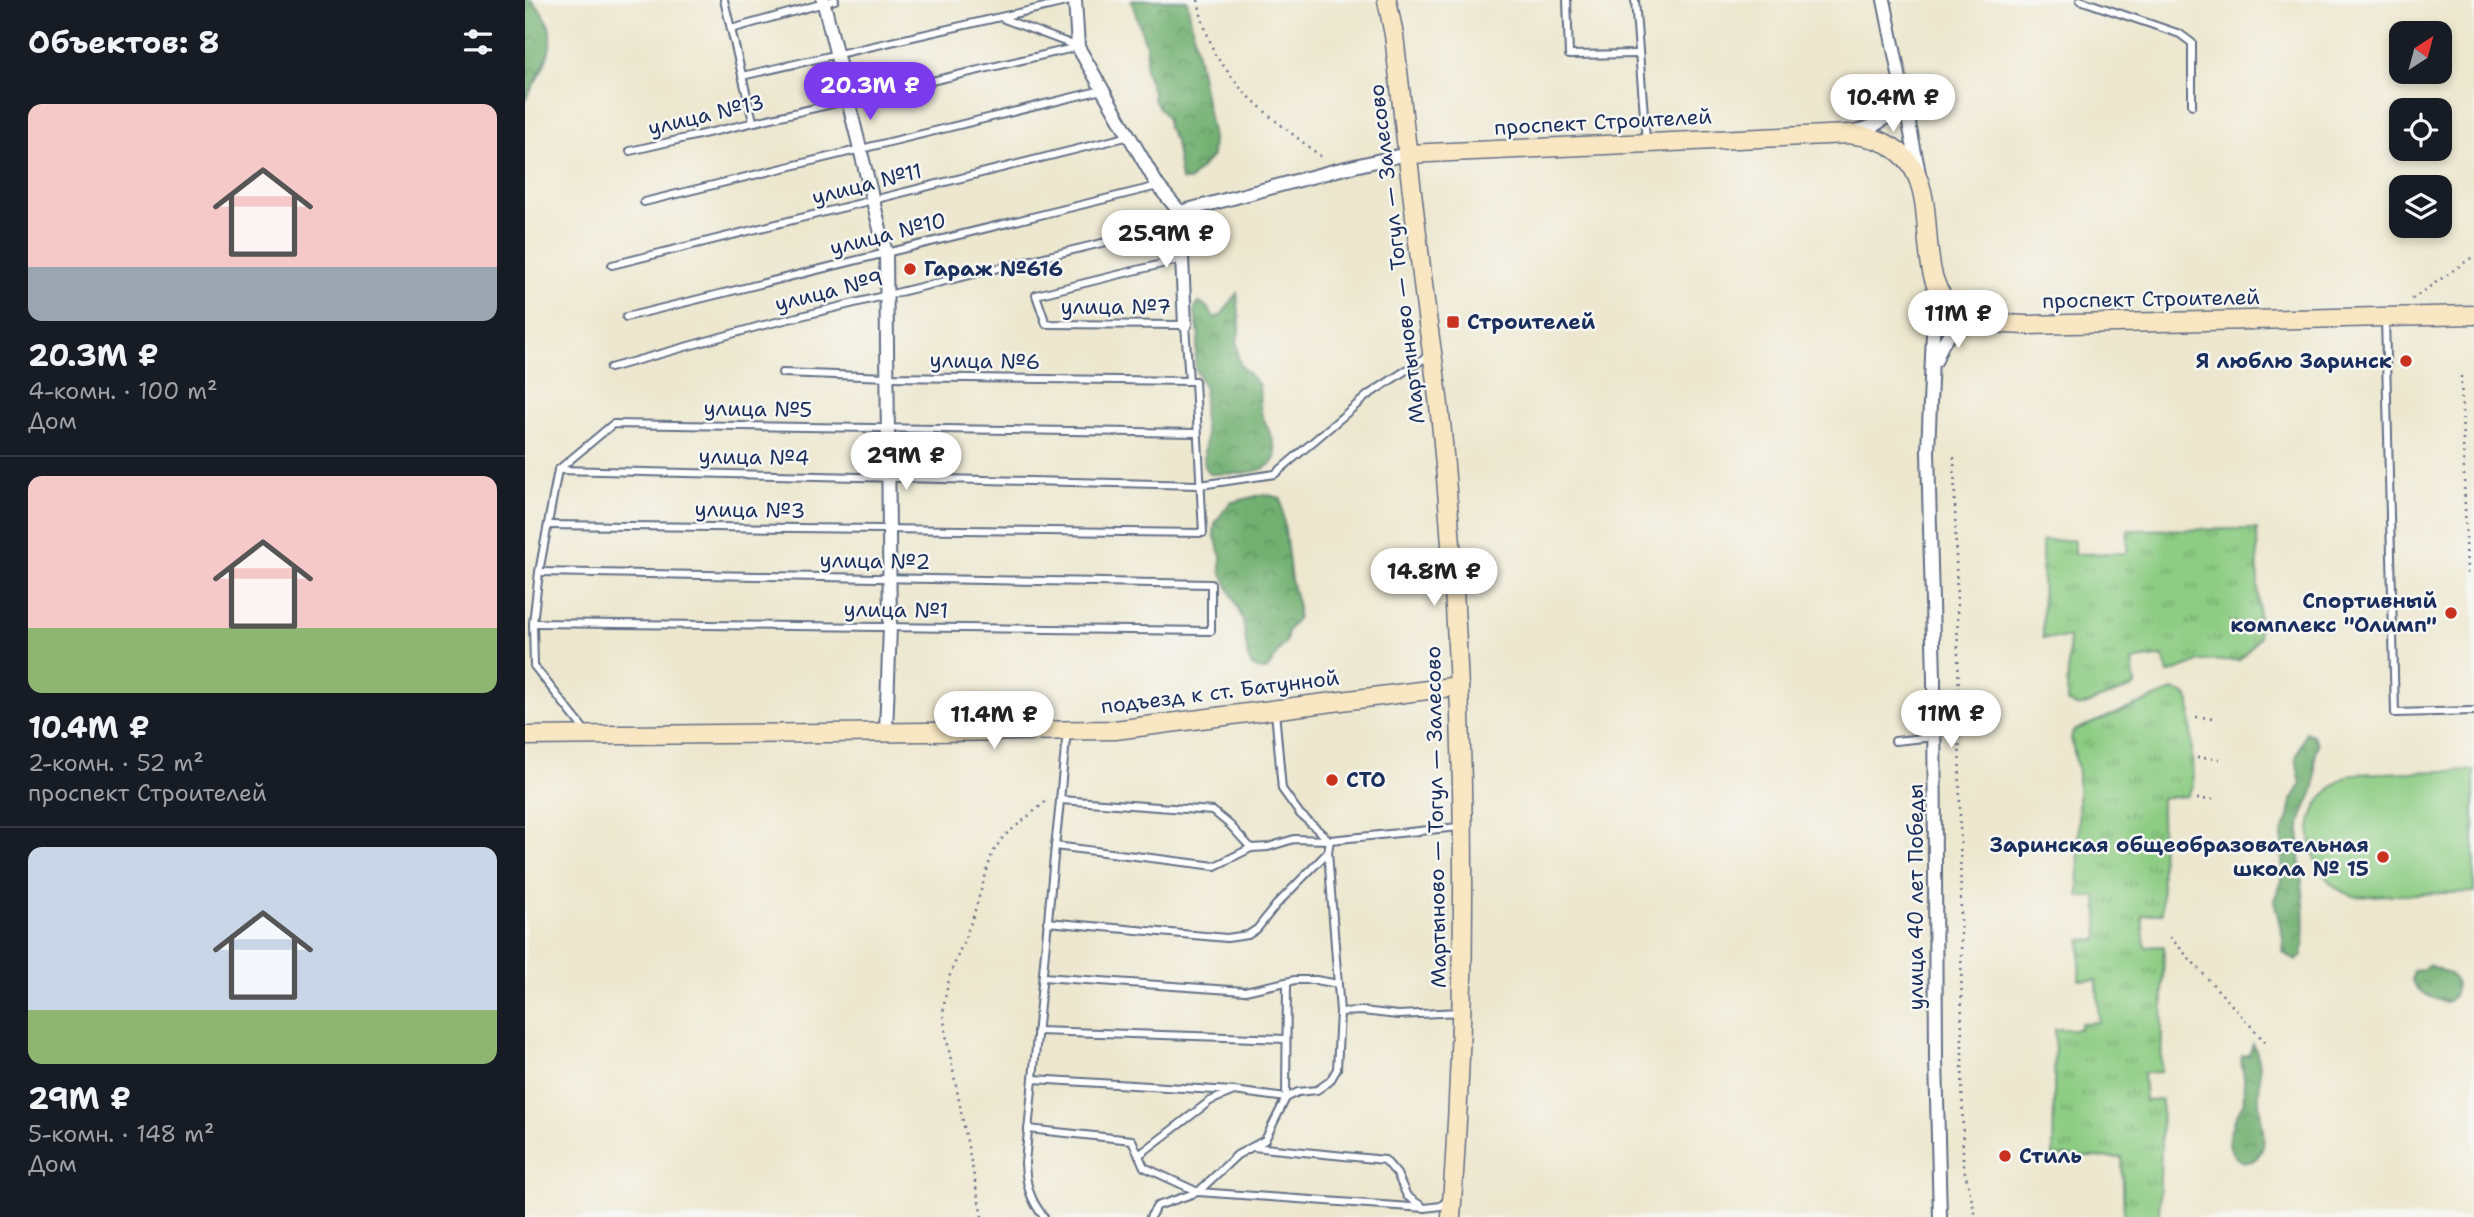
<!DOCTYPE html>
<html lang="ru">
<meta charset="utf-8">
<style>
body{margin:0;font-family:"Shantell Sans",sans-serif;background:#20242c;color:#f1f3f6;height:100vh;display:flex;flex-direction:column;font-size:26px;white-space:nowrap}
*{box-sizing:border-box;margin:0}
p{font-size:23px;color:#9ea1a6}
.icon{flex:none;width:38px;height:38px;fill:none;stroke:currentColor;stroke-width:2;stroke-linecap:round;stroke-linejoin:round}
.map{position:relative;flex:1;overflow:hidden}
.panel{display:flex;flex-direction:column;background:#171b24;width:525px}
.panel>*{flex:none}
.needle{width:46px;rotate:36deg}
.fabs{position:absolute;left:1864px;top:21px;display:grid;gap:14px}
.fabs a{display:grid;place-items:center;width:63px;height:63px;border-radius:14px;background:#171b24;box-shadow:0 4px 10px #0003;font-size:35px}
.price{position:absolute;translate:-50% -60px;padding:0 16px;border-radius:24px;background:#fff;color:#222;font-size:23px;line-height:46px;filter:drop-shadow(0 2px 4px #0008)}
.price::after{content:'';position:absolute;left:50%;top:42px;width:21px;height:16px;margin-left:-10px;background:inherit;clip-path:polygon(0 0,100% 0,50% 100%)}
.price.on{background:#7c3aed;color:#fff}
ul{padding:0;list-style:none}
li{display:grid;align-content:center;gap:14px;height:371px;padding:0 28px}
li+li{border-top:2px solid #363941}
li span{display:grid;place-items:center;height:217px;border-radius:14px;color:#555}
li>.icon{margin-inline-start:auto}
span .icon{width:126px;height:126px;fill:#fffc;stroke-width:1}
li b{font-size:30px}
h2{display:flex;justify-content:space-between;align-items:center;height:84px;padding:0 28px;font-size:30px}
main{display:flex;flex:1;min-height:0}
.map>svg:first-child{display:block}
</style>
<main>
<section class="panel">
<h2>Объектов: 8<svg class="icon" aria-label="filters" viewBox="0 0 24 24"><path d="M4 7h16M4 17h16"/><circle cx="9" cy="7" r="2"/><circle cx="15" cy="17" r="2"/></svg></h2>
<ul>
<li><span style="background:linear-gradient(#f6c9c9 75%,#9aa5b1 0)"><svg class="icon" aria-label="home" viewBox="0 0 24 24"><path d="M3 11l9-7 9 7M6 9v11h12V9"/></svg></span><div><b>20.3M ₽</b><p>4-комн. · 100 m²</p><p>Дом</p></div></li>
<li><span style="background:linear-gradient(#f6c9c9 70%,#8fb573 0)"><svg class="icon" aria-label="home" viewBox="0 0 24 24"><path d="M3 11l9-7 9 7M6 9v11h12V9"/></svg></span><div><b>10.4M ₽</b><p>2-комн. · 52 m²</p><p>проспект Строителей</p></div></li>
<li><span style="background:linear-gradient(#c9d6e8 75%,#8fb573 0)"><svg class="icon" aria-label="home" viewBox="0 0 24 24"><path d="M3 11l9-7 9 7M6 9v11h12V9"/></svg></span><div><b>29M ₽</b><p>5-комн. · 148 m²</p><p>Дом</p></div></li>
</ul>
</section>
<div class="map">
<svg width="1949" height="1217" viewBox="0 0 1949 1217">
<defs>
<pattern id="grass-tufts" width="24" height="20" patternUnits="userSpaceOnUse" patternTransform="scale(1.75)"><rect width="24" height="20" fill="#8dcc83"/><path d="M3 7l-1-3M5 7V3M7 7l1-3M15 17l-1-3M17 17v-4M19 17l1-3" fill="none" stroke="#72a66e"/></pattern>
<pattern id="forest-crowns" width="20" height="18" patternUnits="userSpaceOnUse" patternTransform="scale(1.75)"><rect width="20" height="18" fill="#72b071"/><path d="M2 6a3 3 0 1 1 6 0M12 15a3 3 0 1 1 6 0" fill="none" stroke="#5d9060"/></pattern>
</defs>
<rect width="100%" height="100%" fill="#f6f6f2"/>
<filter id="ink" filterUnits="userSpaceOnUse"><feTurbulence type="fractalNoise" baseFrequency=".0143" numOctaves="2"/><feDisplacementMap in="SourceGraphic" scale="14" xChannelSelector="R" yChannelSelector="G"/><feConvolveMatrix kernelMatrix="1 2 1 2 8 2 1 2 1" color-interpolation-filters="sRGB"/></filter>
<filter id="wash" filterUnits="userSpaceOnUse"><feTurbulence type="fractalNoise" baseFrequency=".00686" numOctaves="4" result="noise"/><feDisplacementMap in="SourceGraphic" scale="28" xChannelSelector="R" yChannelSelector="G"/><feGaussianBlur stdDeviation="1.57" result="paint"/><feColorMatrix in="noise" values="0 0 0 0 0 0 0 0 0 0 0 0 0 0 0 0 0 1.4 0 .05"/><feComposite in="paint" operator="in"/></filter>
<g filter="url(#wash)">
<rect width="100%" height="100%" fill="#ece7ce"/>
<!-- grass -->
<g fill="url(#grass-tufts)" stroke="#547e70" stroke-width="2">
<path d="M1732,529L1734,638L1715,660L1676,661L1643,674L1638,656L1607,661L1610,686L1554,707L1542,702L1544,638H1518L1517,541L1549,540V554L1602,553L1603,530Z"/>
<path d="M1649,690L1662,696L1665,702L1668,785L1662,796L1636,798L1637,913L1617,915L1620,947L1639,946L1636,1072L1618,1073L1620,1101L1637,1100L1634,1217H1599L1597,1158L1528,1156L1530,1029H1554L1556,1023L1574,1022L1572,980H1554L1556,940L1574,939L1572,897H1554L1553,771L1546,738L1548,732L1555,728Z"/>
</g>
<!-- forest -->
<g fill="url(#forest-crowns)" stroke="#467068" stroke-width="2">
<path d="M0,0H6C43,33 20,65 0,100Z"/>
<path d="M606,0H662L688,138L687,156L664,181L656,180L650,141L642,127V119L628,99V92L620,70L622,48Z"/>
<path d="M712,293L715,325L712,341L713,358L716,366L734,385C735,393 734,404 736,412C740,424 747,435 750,447C758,477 702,474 685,474L680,468L679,453L681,437L678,413L680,389L670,368V358L674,335L669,309L674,303L681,306L690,318L697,314Z"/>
<path d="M739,494L756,498L766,580L773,607V617L764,629L760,644C750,651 750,663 741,670H734L727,666L723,659L718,620L696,571V556L689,533L690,523L705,503Z"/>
<path d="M1781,732L1789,736L1793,744C1788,756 1791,768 1790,781C1789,797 1776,810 1775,827C1772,870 1785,914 1777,956L1771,961L1758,952L1759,942L1749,900L1757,880V833L1764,817L1767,800L1776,785L1771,758Z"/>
<path d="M1903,965L1925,974L1932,983C1931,993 1929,999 1920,1003C1905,995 1896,997 1887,980L1889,971L1897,970Z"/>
<path d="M1728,1044C1739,1066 1734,1076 1734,1097C1733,1111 1743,1137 1736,1151C1726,1173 1701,1158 1704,1137C1706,1124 1713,1112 1719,1102C1718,1093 1719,1087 1719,1079C1719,1070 1715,1065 1717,1056L1724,1055Z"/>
</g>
<!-- pitch -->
<path fill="#8dcc83" stroke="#547e70" stroke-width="2" d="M1949,770V892C1920,893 1891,894 1862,895C1852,895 1839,898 1829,896C1801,889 1783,856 1785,828C1788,803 1804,786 1826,774Z"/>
</g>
<g filter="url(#ink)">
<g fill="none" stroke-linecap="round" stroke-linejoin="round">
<defs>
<g id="lane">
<path d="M199,0L228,121"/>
<path d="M1042,0L1044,55L1114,54"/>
<path d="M1110,0L1121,140"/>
<path d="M1555,0L1655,34L1667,43V105"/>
<path d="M479,19L551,46"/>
<path d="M206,29L310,0"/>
<path d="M217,76L550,0"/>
<path d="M105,151L553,47"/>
<path d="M119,202L577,90"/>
<path d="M87,265L605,136"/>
<path d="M101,317L633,186"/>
<path d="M1860,318L1870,713L1949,711"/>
<path d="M85,368L235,326L655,224"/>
<path d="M257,373L364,377L664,381"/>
<path d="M33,470L675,485L750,474L843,395L906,354"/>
<path d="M23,525L678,533L670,381H664L660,325L521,324L511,295L657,259"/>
<path d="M8,623L686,631V584L14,572"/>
<path d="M750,711L757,789L775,814L803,839"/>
<path d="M62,733L9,666L8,623L14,572L33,470L88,424L672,433"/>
<path d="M1370,741L1409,737"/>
<path d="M536,800L688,811L705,825L726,848"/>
<path d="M934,827L805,840L803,852L815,1012L837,1011L873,1015L935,1012"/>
<path d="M530,846L690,866L726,848L743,847L769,839L805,840"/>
<path d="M522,922L702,938L723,935L732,929L751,905L803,852"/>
<path d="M518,977L720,991L770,980H791L813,984"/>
<path d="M512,1031L761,1039"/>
<path d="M508,1079L707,1091"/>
<path d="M503,1129L607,1140L619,1167L673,1192L900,1208L916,1206L924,1198"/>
<path d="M728,1147L860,1160L872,1174L882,1196L898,1207"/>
<path d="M614,1155L685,1101L709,1091L761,1098L762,982"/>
<path d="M519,1217C505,1200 501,1185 500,1163L530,846C535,809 537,771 542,733"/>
<path d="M625,1217L632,1206L673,1192L712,1155L740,1140L761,1098L773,1092L792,1090L805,1081L812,1069L815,1012"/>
</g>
<g id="street">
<path d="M298,0L361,253L365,627L361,731"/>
<path d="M550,0L553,47L633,186L655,212L812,170L882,154"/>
<path d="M1359,0L1394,173"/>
<path d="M1328,133C1356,125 1364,118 1379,92"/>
<path d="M655,212L660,325"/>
<path d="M1410,287L1403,451L1409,678L1411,1059L1415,1217"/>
<path d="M1411,360C1419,332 1431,329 1457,320"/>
</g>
<g id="secondary">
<path d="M862,0L869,35C879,124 889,212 900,301C906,348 914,396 918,443C941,700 945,960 926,1217"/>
<path d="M882,154L1324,134C1336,136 1349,137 1360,143C1430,177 1377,276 1433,312C1453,324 1479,324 1501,325L1949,315"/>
<path d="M0,736L590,730L934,686"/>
</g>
</defs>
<!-- lane casing -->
<use href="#lane" stroke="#646f85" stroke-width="10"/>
<!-- street casing -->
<use href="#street" stroke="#646f85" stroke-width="16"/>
<!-- secondary casing -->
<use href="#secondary" stroke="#646f85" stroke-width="21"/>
<!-- path -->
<g stroke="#646f85" stroke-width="2.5" stroke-dasharray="2 5" stroke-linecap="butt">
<path d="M673,0L677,19L690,55L717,90L746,117L799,159"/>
<path d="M1887,299L1949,256"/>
<path d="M1936,376L1942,573L1949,572"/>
<path d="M1429,457L1434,702L1438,1164L1451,1217"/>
<path d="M1671,717L1692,718"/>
<path d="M1672,758L1694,759"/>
<path d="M1672,799L1692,800"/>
<path d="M1645,937L1741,1043"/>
<path d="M457,1217L421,1035L418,1013L420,998L425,975L447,920L467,854L478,837L524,799"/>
</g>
<!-- lane -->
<use href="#lane" stroke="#fff" stroke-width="6"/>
<!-- street -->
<use href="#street" stroke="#fff" stroke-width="12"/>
<!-- secondary -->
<use href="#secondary" stroke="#f9e7c3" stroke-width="18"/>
</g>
</g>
<!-- markers -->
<g fill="#c8321e" stroke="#f6f6f2" stroke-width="2.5">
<circle cx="385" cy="269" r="7"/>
<rect x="921" y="315" width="14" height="14" rx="3.5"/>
<circle cx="1881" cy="361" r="7"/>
<circle cx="1926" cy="613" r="7"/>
<circle cx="807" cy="780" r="7"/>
<circle cx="1858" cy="857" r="7"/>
<circle cx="1480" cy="1156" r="7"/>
</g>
<g text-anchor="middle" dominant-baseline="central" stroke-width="5" stroke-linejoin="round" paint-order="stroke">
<!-- street labels -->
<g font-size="21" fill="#1b2f5e" stroke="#f6f6f2">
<text transform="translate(181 115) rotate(-13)">улица №13</text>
<text transform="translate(1078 122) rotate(-3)">проспект Строителей</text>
<text transform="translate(342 184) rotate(-14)">улица №11</text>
<text transform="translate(363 234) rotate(-14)">улица №10</text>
<text transform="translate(872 254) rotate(-97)">Мартыново — Тогул — Залесово</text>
<text transform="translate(304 291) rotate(-14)">улица №9</text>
<text transform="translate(1626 299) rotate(-1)">проспект Строителей</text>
<text x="591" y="307">улица №7</text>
<text transform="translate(460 361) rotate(1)">улица №6</text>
<text transform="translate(233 409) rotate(1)">улица №5</text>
<text transform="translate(229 457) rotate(1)">улица №4</text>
<text transform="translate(225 510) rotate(1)">улица №3</text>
<text transform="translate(350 561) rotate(1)">улица №2</text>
<text transform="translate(371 610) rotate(1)">улица №1</text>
<text transform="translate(695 692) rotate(-7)">подъезд к ст. Батунной</text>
<text transform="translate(911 817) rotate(-91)">Мартыново — Тогул — Залесово</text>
<text transform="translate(1391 897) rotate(-90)">улица 40 лет Победы</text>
</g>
<!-- poi labels -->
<g font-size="21" font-weight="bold" fill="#1b2f5e" stroke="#f6f6f2" text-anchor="start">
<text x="399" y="269">Гараж №616</text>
<text x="942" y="322">Строителей</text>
<text x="1867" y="361" text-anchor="end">Я люблю Заринск</text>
<text x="1912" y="601" text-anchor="end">Спортивный<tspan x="1912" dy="24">комплекс "Олимп"</tspan></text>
<text x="821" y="780">СТО</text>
<text x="1844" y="845" text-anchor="end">Заринская общеобразовательная<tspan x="1844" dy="24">школа № 15</tspan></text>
<text x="1494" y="1156">Стиль</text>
</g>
</g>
</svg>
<div class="fabs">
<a><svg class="needle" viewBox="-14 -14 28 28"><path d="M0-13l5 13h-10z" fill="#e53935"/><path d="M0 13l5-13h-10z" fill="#9ea1a6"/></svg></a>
<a><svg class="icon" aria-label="locate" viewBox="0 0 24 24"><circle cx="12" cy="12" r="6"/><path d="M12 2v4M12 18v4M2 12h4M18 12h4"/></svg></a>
<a><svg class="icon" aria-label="layers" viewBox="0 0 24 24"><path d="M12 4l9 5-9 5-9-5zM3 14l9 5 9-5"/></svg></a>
</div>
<b class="price on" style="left:345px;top:122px">20.3M ₽</b>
<b class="price" style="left:1368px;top:134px">10.4M ₽</b>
<b class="price" style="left:641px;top:270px">25.9M ₽</b>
<b class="price" style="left:1433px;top:350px">11M ₽</b>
<b class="price" style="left:381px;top:492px">29M ₽</b>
<b class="price" style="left:909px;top:608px">14.8M ₽</b>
<b class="price" style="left:1426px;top:750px">11M ₽</b>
<b class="price" style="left:469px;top:751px">11.4M ₽</b>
</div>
</main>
